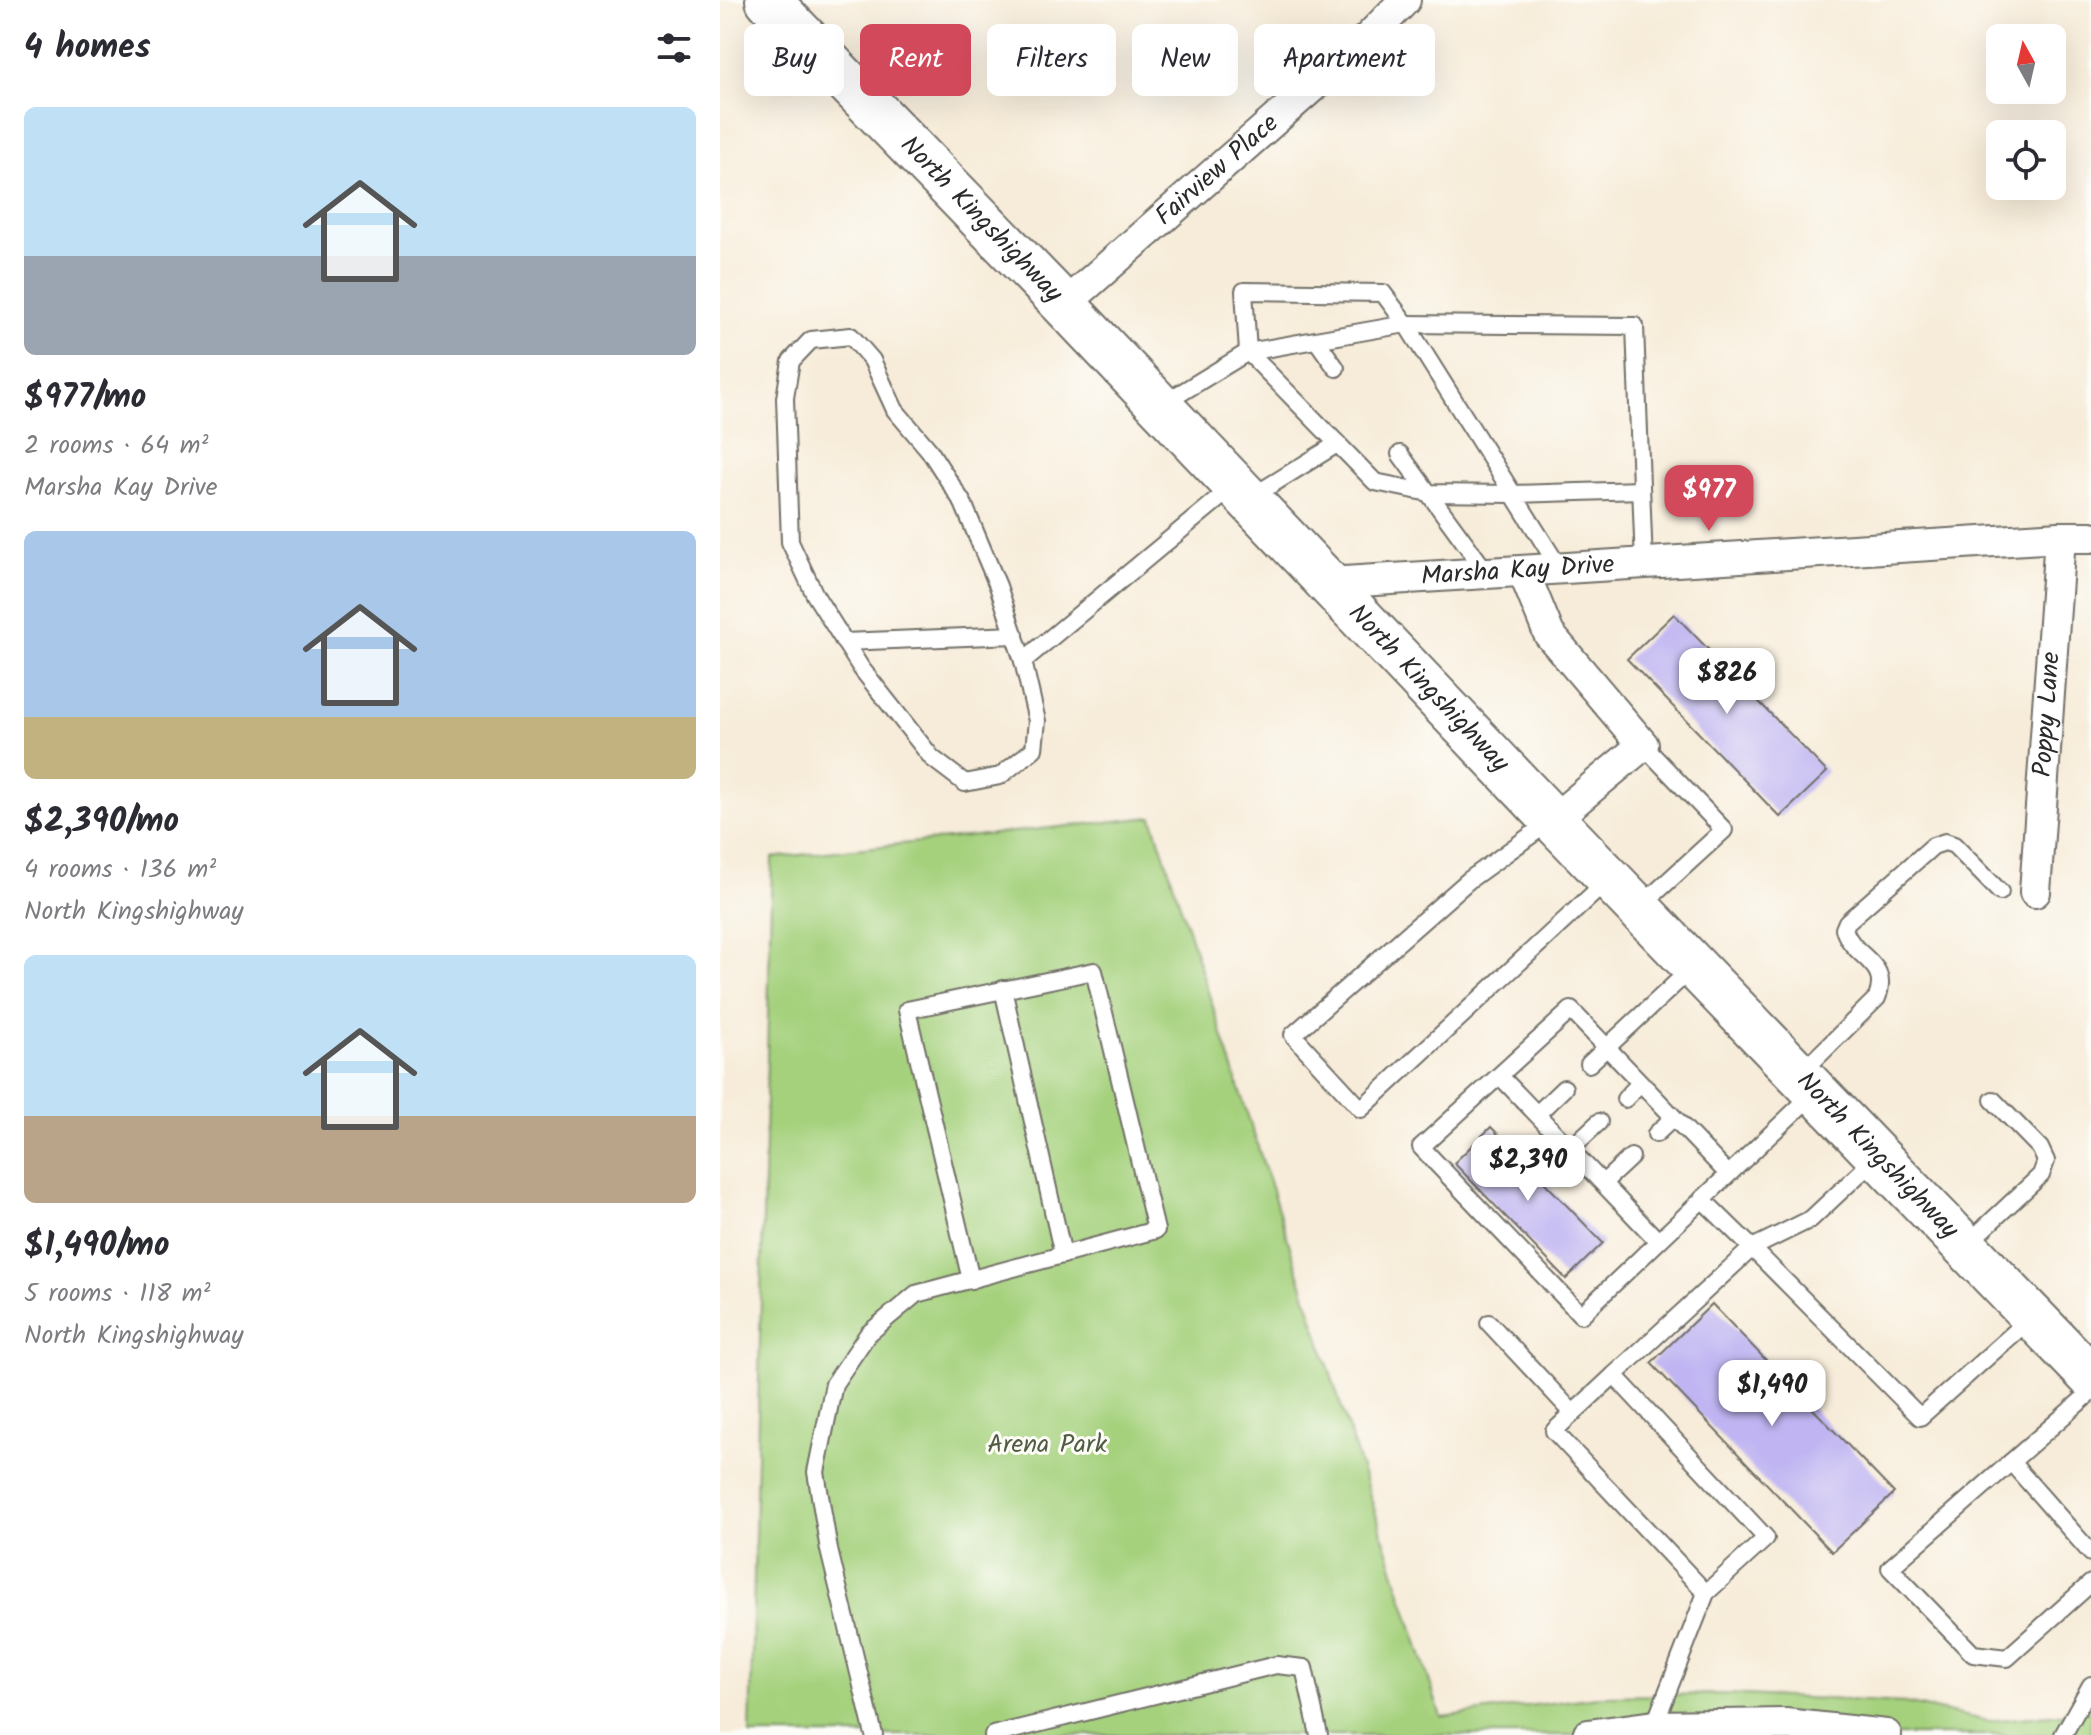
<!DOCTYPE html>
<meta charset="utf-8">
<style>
body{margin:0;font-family:Kalam,sans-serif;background:#f7f7f7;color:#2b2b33;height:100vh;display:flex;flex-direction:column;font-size:30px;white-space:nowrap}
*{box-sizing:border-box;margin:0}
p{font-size:26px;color:#7c7c81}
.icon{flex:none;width:44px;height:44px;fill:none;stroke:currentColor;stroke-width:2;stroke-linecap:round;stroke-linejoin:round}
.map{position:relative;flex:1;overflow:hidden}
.side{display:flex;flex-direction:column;background:#fff;width:720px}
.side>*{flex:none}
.hud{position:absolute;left:24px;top:24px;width:760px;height:72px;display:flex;gap:16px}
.needle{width:52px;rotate:352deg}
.buttons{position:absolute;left:1266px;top:24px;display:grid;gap:16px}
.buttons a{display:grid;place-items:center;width:80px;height:80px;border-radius:12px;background:#fff;box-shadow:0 8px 32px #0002;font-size:40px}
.price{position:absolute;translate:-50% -68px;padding:0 18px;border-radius:16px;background:#fff;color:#222;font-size:26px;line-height:52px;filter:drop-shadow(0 2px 4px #0008)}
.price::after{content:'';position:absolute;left:50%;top:48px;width:24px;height:18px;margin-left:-12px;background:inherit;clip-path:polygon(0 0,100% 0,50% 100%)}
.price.active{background:#d1495b;color:#fff}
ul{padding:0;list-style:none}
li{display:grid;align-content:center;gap:16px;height:424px;padding:0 24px}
li span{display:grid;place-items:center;height:248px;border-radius:12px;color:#555}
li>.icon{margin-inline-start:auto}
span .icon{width:144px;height:144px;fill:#fffc;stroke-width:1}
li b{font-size:34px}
h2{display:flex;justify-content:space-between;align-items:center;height:96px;padding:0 24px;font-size:34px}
.tag{padding:0 28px;border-radius:12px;background:#fff;box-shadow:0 8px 32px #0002;font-size:28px;line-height:72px}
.tag.active{background:#d1495b;color:#fff}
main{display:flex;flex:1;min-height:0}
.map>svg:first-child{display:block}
</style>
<main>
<section class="side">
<h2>4 homes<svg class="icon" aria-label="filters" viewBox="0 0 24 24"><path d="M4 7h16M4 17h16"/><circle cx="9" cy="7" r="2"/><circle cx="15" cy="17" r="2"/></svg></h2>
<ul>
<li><span style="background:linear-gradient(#bfe0f5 60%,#9aa5b1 0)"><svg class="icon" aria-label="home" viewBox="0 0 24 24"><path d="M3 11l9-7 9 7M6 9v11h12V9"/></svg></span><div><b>$977/mo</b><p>2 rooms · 64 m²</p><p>Marsha Kay Drive</p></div></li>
<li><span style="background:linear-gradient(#a9c7e8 75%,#c2b280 0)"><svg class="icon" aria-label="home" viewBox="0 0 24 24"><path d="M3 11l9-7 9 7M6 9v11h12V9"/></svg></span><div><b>$2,390/mo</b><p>4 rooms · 136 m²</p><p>North Kingshighway</p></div></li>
<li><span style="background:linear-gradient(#bfe0f5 65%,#b9a48a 0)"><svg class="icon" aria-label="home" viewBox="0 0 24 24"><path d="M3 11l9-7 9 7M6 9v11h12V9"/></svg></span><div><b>$1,490/mo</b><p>5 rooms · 118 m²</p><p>North Kingshighway</p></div></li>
</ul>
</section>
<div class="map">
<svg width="1371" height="1735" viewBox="0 0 1371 1735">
<rect width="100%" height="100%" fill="#fdfcf7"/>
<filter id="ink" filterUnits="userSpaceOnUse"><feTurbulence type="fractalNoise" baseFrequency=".0125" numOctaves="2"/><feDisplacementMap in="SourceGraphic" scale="16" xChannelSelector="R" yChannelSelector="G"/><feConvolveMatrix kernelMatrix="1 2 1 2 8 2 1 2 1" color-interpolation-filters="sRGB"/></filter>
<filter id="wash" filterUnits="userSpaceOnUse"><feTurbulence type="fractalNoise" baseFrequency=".006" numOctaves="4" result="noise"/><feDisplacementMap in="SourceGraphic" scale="32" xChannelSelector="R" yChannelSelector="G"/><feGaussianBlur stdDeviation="1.8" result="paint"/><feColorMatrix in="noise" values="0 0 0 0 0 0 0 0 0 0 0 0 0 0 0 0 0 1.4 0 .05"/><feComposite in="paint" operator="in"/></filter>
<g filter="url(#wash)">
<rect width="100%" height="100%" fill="#f7ecd9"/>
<!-- green -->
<path fill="#a5d17d" stroke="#687e54" stroke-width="2" d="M432,817L721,1717L885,1696L1004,1694L1186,1703L1268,1721L1371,1711V1735H30L52,858Z"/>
<g id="blocks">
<!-- building -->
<g fill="#c0b5f2">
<path d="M954,614L1107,772L1060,817L907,659Z"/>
<path d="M771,1127L883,1243L846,1279L734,1163Z"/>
<path d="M992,1304L1174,1493L1112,1552L931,1363Z"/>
</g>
</g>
</g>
<g filter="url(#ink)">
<use href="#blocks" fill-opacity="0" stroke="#726f68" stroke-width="2"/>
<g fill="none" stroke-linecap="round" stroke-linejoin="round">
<defs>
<g id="lane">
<path d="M524,291L663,293L686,324L528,352Z"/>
<path d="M131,336L152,360L175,410L209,450L243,503L278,586L303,661L317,721L314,749L280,776L245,783L212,758L141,668L95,595L70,542L65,398L71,361L91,340Z"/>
<path d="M597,341L616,368"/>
<path d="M441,405L528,352L655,482L709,493L793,494L686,324L915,326L924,565"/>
<path d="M680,454L767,573"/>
<path d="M530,498L617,444"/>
<path d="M840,569L793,494L921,490"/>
<path d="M124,642L295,635"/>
<path d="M303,661L514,486"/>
<path d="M832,820L749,880L573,1035L641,1109L887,881"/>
<path d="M921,906L1004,830L923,745"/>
<path d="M283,989L343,1255"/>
<path d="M869,1064L973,967"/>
<path d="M1081,1073L1157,998C1171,961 1134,960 1124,929L1127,922L1213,846L1225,842L1234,845L1280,892"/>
<path d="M780,1076L938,1241"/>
<path d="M905,1099L920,1083"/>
<path d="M817,1114L844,1088"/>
<path d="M936,1134L953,1118"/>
<path d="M850,1149L879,1122"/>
<path d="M1157,1157L1091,1219L1032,1248L1200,1417L1312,1317"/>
<path d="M1008,1174L851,1010L701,1147L861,1315L1095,1092"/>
<path d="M883,1183L911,1157"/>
<path d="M1246,1245L1321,1175L1326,1161L1320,1148L1273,1100"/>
<path d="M769,1323L853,1413"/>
<path d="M894,1375L1032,1248L982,1199"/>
<path d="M1371,1392L1170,1568L1253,1654L1287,1658L1371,1583"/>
<path d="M1291,1462L1371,1553"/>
<path d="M934,1726L986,1593L1046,1538L894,1375L834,1431L986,1593"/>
<path d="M154,1735L109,1550L96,1472L114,1384L148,1334L196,1294L436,1230L374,971L187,1010L251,1280"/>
<path d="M273,1735L556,1665L584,1668L599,1735"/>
<path d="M1343,1735L1371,1685"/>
</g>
<g id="street">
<path id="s1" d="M344,305L649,37L685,0"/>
<path d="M804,573L829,634L923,745L833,820"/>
<path id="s2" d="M608,583L1340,537H1371"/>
<path id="s3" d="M1315,892L1340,537"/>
<path d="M868,1735L934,1726L1065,1724L1166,1735"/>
</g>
<g id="primary">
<path id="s4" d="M48,0L344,305L833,820L1371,1377"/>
</g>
</defs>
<!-- lane casing -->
<use href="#lane" stroke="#726f68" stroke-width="20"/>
<!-- street casing -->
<use href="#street" stroke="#726f68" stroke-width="34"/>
<!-- primary casing -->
<use href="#primary" stroke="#726f68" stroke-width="48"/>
<!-- lane -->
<use href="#lane" stroke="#fff" stroke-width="16"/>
<!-- street -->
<use href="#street" stroke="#fff" stroke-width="30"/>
<!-- primary -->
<use href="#primary" stroke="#fff" stroke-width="44"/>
</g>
</g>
<g text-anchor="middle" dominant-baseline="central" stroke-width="6" stroke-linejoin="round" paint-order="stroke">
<!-- street labels -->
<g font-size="26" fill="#2b2b2b" stroke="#fdfcf7">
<text stroke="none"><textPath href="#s1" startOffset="204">Fairview Place</textPath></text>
<text stroke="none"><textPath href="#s4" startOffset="306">North Kingshighway</textPath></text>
<text stroke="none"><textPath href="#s2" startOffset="190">Marsha Kay Drive</textPath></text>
<text stroke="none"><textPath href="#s4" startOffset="954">North Kingshighway</textPath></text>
<text stroke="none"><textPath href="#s3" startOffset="178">Poppy Lane</textPath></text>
<text stroke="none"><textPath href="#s4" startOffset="1602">North Kingshighway</textPath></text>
</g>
<!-- park labels -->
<g font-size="26" fill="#505d44" stroke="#fdfcf7">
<text x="327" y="1445">Arena Park</text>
</g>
</g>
</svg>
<div class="buttons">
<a><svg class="needle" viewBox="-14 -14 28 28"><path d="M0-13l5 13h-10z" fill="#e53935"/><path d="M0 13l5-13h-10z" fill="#7c7c81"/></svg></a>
<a><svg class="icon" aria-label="locate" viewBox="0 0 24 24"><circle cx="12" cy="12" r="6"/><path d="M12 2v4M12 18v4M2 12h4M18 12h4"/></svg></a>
</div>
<b class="price active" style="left:989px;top:533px">$977</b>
<b class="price" style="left:1007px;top:716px">$826</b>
<b class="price" style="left:808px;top:1203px">$2,390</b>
<b class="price" style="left:1052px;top:1428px">$1,490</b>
<div class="hud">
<a class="tag">Buy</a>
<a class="tag active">Rent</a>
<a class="tag">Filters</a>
<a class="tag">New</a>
<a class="tag">Apartment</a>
</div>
</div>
</main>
